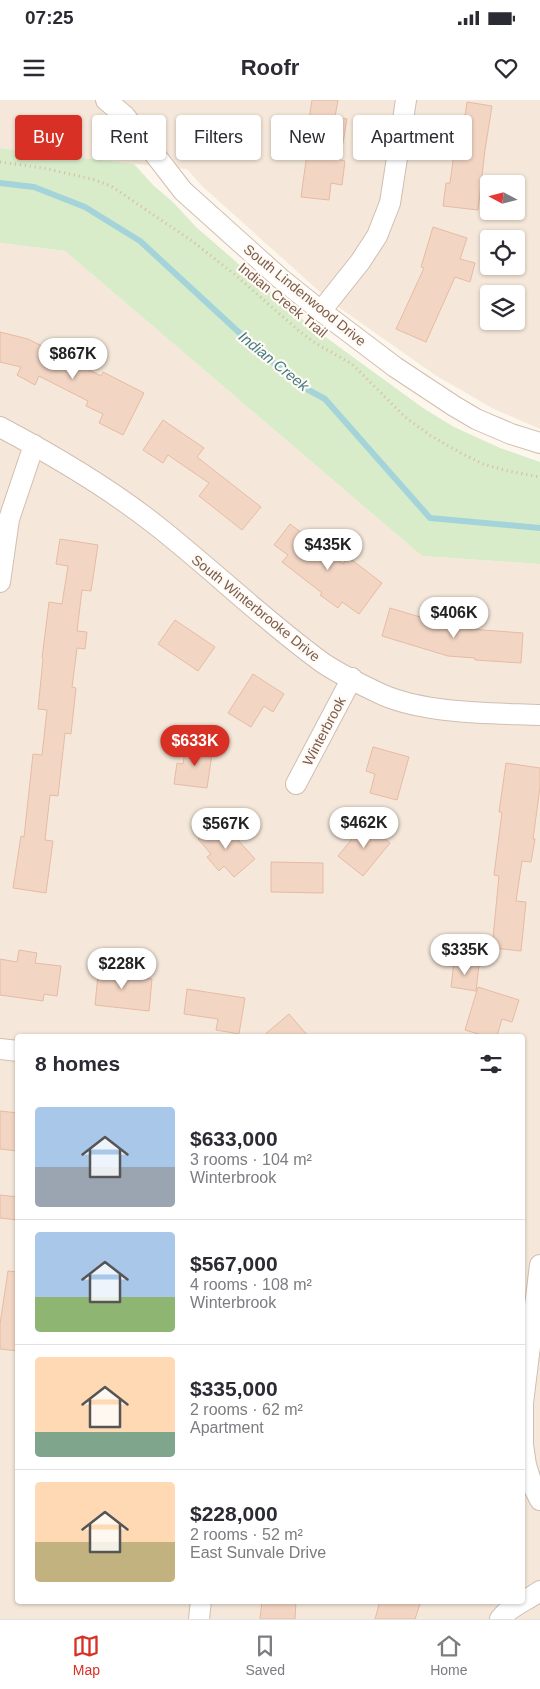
<!DOCTYPE html>
<meta charset="utf-8">
<style>
body{margin:0;font-family:Helvetica,sans-serif;background:#f7f7f7;color:#2b2b33;height:100vh;display:flex;flex-direction:column;font-size:19px;white-space:nowrap}
*{box-sizing:border-box;margin:0}
p{font-size:16px;color:#7c7c81}
.icon{flex:none;width:28px;height:28px;fill:none;stroke:currentColor;stroke-width:2;stroke-linecap:round;stroke-linejoin:round}
.map{position:relative;flex:1;overflow:hidden}
.sheet{position:absolute;left:15px;top:934px;width:510px;height:570px;display:flex;flex-direction:column;background:#fff;border-radius:5px;box-shadow:0 1px 4px #0004}
.sheet>*{flex:none}
.guide{position:absolute;left:15px;top:15px;width:510px;height:45px;display:flex;gap:10px}
.needle{width:32px;rotate:277deg}
.tools{position:absolute;left:480px;top:75px;display:grid;gap:10px}
.tools a{display:grid;place-items:center;width:45px;height:45px;border-radius:5px;background:#fff;box-shadow:0 1px 4px #0004;font-size:25px}
.price{position:absolute;translate:-50% -42px;padding:0 11px;border-radius:18px;background:#fff;color:#222;font-size:16px;line-height:32px;filter:drop-shadow(0 1px 2px #0008)}
.price::after{content:'';position:absolute;left:50%;top:30px;width:15px;height:11px;margin-left:-8px;background:inherit;clip-path:polygon(0 0,100% 0,50% 100%)}
.price.on{background:#d93025;color:#fff}
ul{padding:0;list-style:none}
li{display:flex;align-items:center;gap:15px;height:125px;padding:0 20px}
li+li{border-top:1px solid #e1e1e2}
li span{display:grid;place-items:center;flex:none;width:140px;height:100px;border-radius:5px;color:#555}
li>.icon{margin-inline-start:auto}
span .icon{width:60px;height:60px;fill:#fffc;stroke-width:1}
li b{font-size:21px}
h2{display:flex;justify-content:space-between;align-items:center;height:60px;padding:0 20px;font-size:21px}
.tag{padding:0 18px;border-radius:5px;background:#fff;box-shadow:0 1px 4px #0004;font-size:18px;line-height:45px}
.tag.on{background:#d93025;color:#fff}
.status{display:flex;justify-content:space-between;align-items:center;height:35px;padding:0 25px;background:#fff;direction:ltr}
.status svg{height:14px;fill:currentColor}
header{display:flex;justify-content:space-between;align-items:center;height:65px;padding:0 20px;background:#fff;font-size:22px;font-weight:600}
.tabs{display:flex;justify-content:space-around;align-items:center;height:70px;border-top:1px solid #e1e1e2;background:#fff;font-size:14px;color:#7c7c81}
.tabs a{display:grid;justify-items:center;gap:2px}
.tabs .on{color:#d93025}
.map>svg:first-child{display:block}
</style>
<div class="status"><b>07:25</b><svg viewBox="0 0 49 12"><path d="M0 12V9h3v3zM5 12V6h3v6zM10 12V3h3v9zM15 12V0h3v12zM26 1h20v11H26zM47 4h2v5h-2z"/></svg></div>
<header><svg class="icon" aria-label="menu" viewBox="0 0 24 24"><path d="M4 6h16M4 12h16M4 18h16"/></svg>Roofr<svg class="icon" aria-label="heart" viewBox="0 0 24 24"><path d="M12 20l-8-8c-3-5 5-10 8-4 3-6 11-1 8 4z"/></svg></header>
<div class="map">
<svg width="540" height="1519" viewBox="0 0 540 1519">
<rect width="100%" height="100%" fill="#fdf6ec"/>
<!-- residential -->
<g fill="#f5e8da" fill-rule="evenodd">
<path d="M0,0H540V329L492,308L435,275L330,201L202,86L187,69L134,64L0,48ZM489,84H516V111H489ZM489,139H516V166H489ZM489,194H516V221H489Z"/>
<path d="M0,143L65,151L422,456L540,464V1519H0ZM18,936H522V1501H18Z"/>
</g>
<!-- green -->
<path fill="#d8ecc9" d="M0,48L134,64L154,86L173,102L196,127L309,225L423,308L454,327L500,348L540,362V464L422,456L65,151L0,143Z"/>
<g fill="none" stroke-linecap="round" stroke-linejoin="round">
<!-- stream -->
<path stroke="#a5d3da" stroke-width="6" d="M0,83L34,87L85,107L140,141L257,249L303,287L325,299L430,418L540,428"/>
</g>
<!-- building -->
<g fill="#f3d5c3" stroke="#e6bba3">
<path d="M312,0H338L335,17L347,19L340,60L345,61L342,85L331,83L329,100L301,97L309,39L306,38Z"/>
<path d="M467,2L492,6L485,50L478,110L443,106L446,83H450L455,46L449,45L452,21L464,23Z"/>
<path d="M433,127L467,138L460,159L475,163L470,182L455,177L426,242L396,229L424,168L421,167Z"/>
<path d="M0,232L28,239L101,276L103,272L144,293L123,335L99,323L103,314L86,306L88,301L39,276L35,285L17,275L21,267L0,262Z"/>
<path d="M163,320L204,348L197,357L261,407L242,430L199,396L209,383L168,355L163,363L143,350Z"/>
<path d="M290,424L343,464L348,457L382,483L359,514L342,502L338,508L320,495L322,493L282,462L288,455L274,445Z"/>
<path d="M60,439L98,445L91,491L82,490L77,531L87,532L85,549L77,548L72,587L76,588L71,634L65,633L58,696L50,695L45,740L53,741L46,793L13,788L21,736L24,737L33,654L42,655L47,610L38,609L43,559L42,558L49,502L62,504L68,466L56,464Z"/>
<path d="M390,508L457,528L523,533L521,563L475,560V558L448,556L382,536Z"/>
<path d="M175,520L215,547L198,571L158,544Z"/>
<path d="M253,574L284,594L273,612L264,606L251,627L228,613Z"/>
<path d="M186,644L213,648L207,688L174,684L177,663L183,664Z"/>
<path d="M373,647L409,657L397,700L370,693L375,674L366,671Z"/>
<path d="M506,663L540,668V687L533,739H535L531,762L522,761L516,801L526,802L521,851L492,848L499,776L494,775L502,712H499Z"/>
<path d="M220,720L255,759L234,777L224,766L219,771L207,757L211,754L198,739Z"/>
<path d="M365,723L390,743L363,776L338,756Z"/>
<path d="M271,762L323,763V793L271,792Z"/>
<path d="M19,850L37,853L35,863L61,866L57,896L44,894L43,901L0,895V859L17,862Z"/>
<path d="M454,862L479,865L476,891L451,887Z"/>
<path d="M99,865L119,868L118,875L152,879L149,911L95,905Z"/>
<path d="M478,887L519,900L512,922L502,919L497,936H485L465,930Z"/>
<path d="M187,889L245,898L239,934L216,930L218,919L184,914Z"/>
<path d="M289,914L308,936H263Z"/>
<path d="M0,1011L18,1013V1051L0,1049Z"/>
<path d="M0,1095L18,1097V1120L0,1118Z"/>
<path d="M8,1171L18,1172V1251L0,1249V1224Z"/>
<path d="M262,1501H296L295,1519H260Z"/>
<path d="M380,1501H421L415,1519H375Z"/>
</g>
<g fill="none" stroke-linecap="round" stroke-linejoin="round">
<defs>
<g id="minor">
<path d="M106,0L125,16L183,91L281,179L321,211L395,267L454,306L476,319L511,334L540,343"/>
<path d="M321,211L360,162L377,136L390,103L406,0"/>
<path d="M0,327C55,356 108,387 157,426C213,470 265,521 323,563C338,573 366,587 383,595C428,614 492,613 540,615"/>
<path d="M0,482L9,419L34,345"/>
<path d="M296,684L352,578"/>
<path d="M0,949L18,951"/>
<path d="M540,1165L523,1303V1345L526,1365L532,1384L540,1400"/>
<path d="M199,1519L201,1501"/>
<path d="M500,1519C510,1506 528,1500 540,1491"/>
</g>
</defs>
<!-- minor casing -->
<use href="#minor" stroke="#d1beb0" stroke-width="22"/>
<!-- path -->
<path stroke="#d9b8a5" stroke-width="3" stroke-dasharray="1 4" stroke-linecap="butt" d="M0,62L43,68L92,79L111,86L192,141L233,173L298,230L315,243L352,264L405,317L431,336L461,353L483,364L508,371L540,377"/>
<!-- minor -->
<use href="#minor" stroke="#fff" stroke-width="20"/>
</g>
<g text-anchor="middle" dominant-baseline="central" stroke-width="4.5" stroke-linejoin="round" paint-order="stroke">
<!-- street labels -->
<g font-size="14" fill="#7a5c4d" stroke="#fffaf3">
<text transform="translate(305 195) rotate(39)">South Lindenwood Drive</text>
<text transform="translate(283 200) rotate(39)">Indian Creek Trail</text>
<text transform="translate(256 508) rotate(39)">South Winterbrooke Drive</text>
<text transform="translate(324 631) rotate(-62)">Winterbrook</text>
</g>
<!-- water labels -->
<g font-size="15" font-style="italic" fill="#437c86" stroke="#fffaf3">
<text transform="translate(274 261) rotate(39)">Indian Creek</text>
</g>
</g>
</svg>
<div class="tools">
<a><svg class="needle" viewBox="-14 -14 28 28"><path d="M0-13l5 13h-10z" fill="#e53935"/><path d="M0 13l5-13h-10z" fill="#7c7c81"/></svg></a>
<a><svg class="icon" aria-label="locate" viewBox="0 0 24 24"><circle cx="12" cy="12" r="6"/><path d="M12 2v4M12 18v4M2 12h4M18 12h4"/></svg></a>
<a><svg class="icon" aria-label="layers" viewBox="0 0 24 24"><path d="M12 4l9 5-9 5-9-5zM3 14l9 5 9-5"/></svg></a>
</div>
<b class="price" style="left:73px;top:280px">$867K</b>
<b class="price" style="left:328px;top:471px">$435K</b>
<b class="price" style="left:454px;top:539px">$406K</b>
<b class="price on" style="left:195px;top:667px">$633K</b>
<b class="price" style="left:364px;top:749px">$462K</b>
<b class="price" style="left:226px;top:750px">$567K</b>
<b class="price" style="left:465px;top:876px">$335K</b>
<b class="price" style="left:122px;top:890px">$228K</b>
<div class="guide">
<a class="tag on">Buy</a>
<a class="tag">Rent</a>
<a class="tag">Filters</a>
<a class="tag">New</a>
<a class="tag">Apartment</a>
</div>
<section class="sheet">
<h2>8 homes<svg class="icon" aria-label="filters" viewBox="0 0 24 24"><path d="M4 7h16M4 17h16"/><circle cx="9" cy="7" r="2"/><circle cx="15" cy="17" r="2"/></svg></h2>
<ul>
<li><span style="background:linear-gradient(#a9c7e8 60%,#9aa5b1 0)"><svg class="icon" aria-label="home" viewBox="0 0 24 24"><path d="M3 11l9-7 9 7M6 9v11h12V9"/></svg></span><div><b>$633,000</b><p>3 rooms · 104 m²</p><p>Winterbrook</p></div></li>
<li><span style="background:linear-gradient(#a9c7e8 65%,#8fb573 0)"><svg class="icon" aria-label="home" viewBox="0 0 24 24"><path d="M3 11l9-7 9 7M6 9v11h12V9"/></svg></span><div><b>$567,000</b><p>4 rooms · 108 m²</p><p>Winterbrook</p></div></li>
<li><span style="background:linear-gradient(#ffd9b3 75%,#7fa58c 0)"><svg class="icon" aria-label="home" viewBox="0 0 24 24"><path d="M3 11l9-7 9 7M6 9v11h12V9"/></svg></span><div><b>$335,000</b><p>2 rooms · 62 m²</p><p>Apartment</p></div></li>
<li><span style="background:linear-gradient(#ffd9b3 60%,#c2b280 0)"><svg class="icon" aria-label="home" viewBox="0 0 24 24"><path d="M3 11l9-7 9 7M6 9v11h12V9"/></svg></span><div><b>$228,000</b><p>2 rooms · 52 m²</p><p>East Sunvale Drive</p></div></li>
</ul>
</section>
</div>
<nav class="tabs">
<a class="on"><svg class="icon" aria-label="map" viewBox="0 0 24 24"><path d="M3 6l6-2 6 2 6-2v14l-6 2-6-2-6 2zM9 4v14M15 6v14"/></svg>Map</a>
<a><svg class="icon" aria-label="saved" viewBox="0 0 24 24"><path d="M7 4h10v16l-5-4-5 4z"/></svg>Saved</a>
<a><svg class="icon" aria-label="home" viewBox="0 0 24 24"><path d="M3 11l9-7 9 7M6 9v11h12V9"/></svg>Home</a>
</nav>
